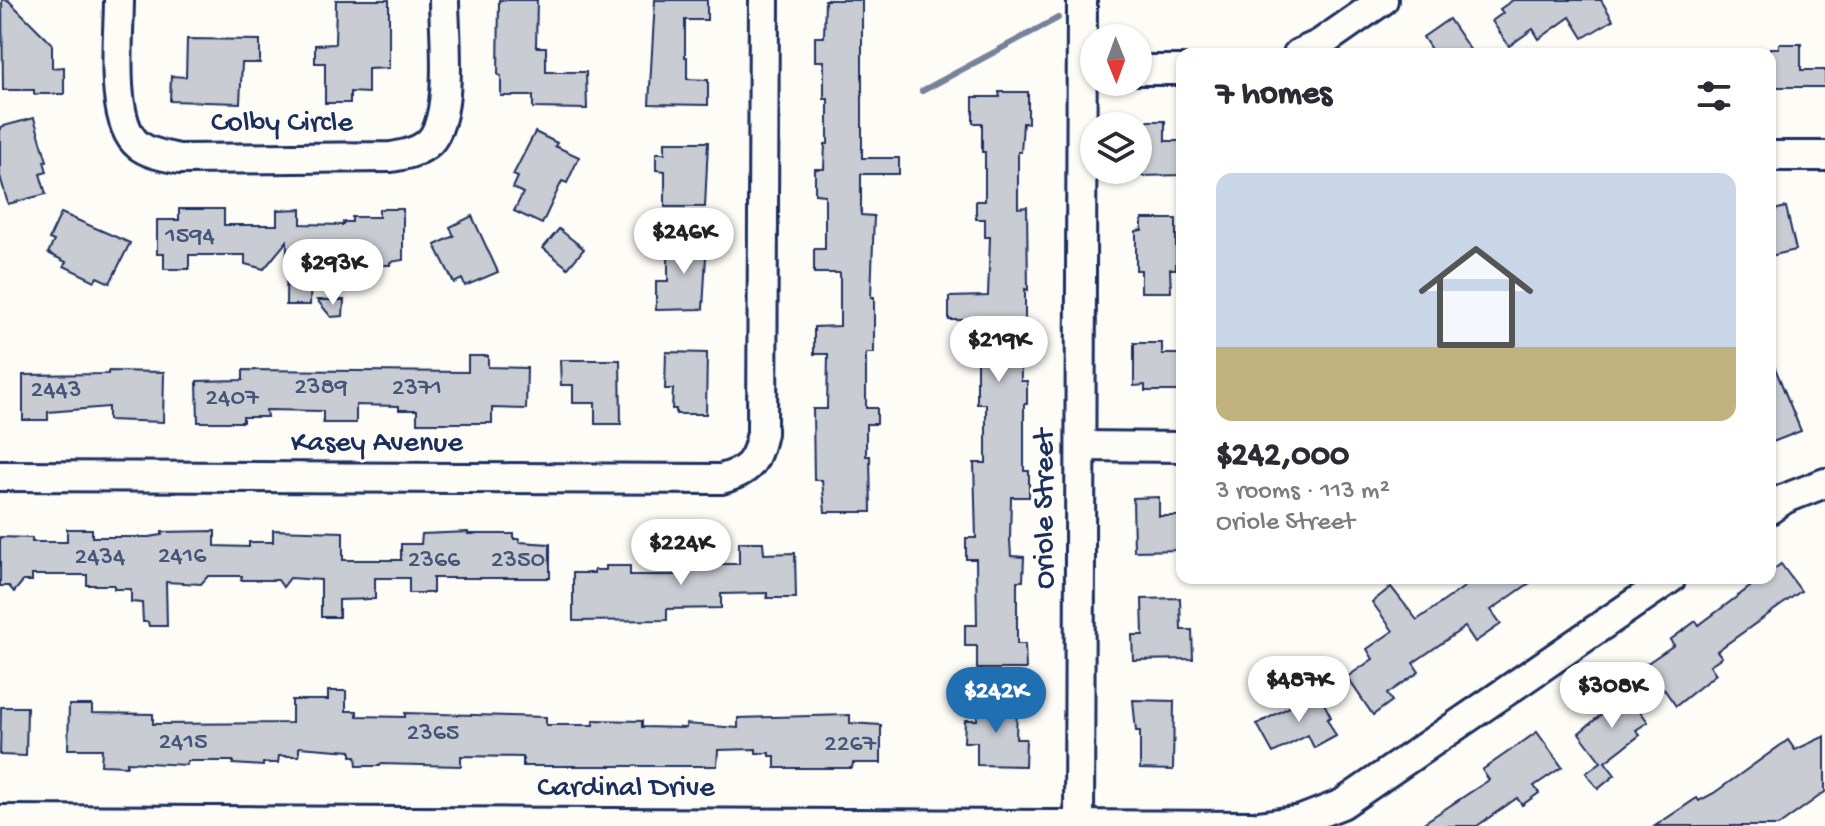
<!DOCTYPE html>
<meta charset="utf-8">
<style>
body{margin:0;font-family:"Gochi Hand",sans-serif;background:#f2f2f3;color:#2b2b33;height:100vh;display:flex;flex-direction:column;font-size:30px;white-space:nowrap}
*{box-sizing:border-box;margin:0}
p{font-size:26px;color:#7c7c81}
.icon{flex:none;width:44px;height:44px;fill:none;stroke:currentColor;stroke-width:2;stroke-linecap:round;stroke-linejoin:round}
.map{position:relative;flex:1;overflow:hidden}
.drawer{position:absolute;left:1176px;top:48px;width:600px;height:536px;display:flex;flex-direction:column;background:#fff;border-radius:16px;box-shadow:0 2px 6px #0004}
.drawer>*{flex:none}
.needle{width:52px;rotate:179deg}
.buttons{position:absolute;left:1080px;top:24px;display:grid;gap:16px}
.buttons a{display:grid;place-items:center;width:72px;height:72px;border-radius:50%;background:#fff;box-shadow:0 2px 6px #0004;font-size:40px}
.price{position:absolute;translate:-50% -68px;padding:0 18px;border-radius:28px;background:#fff;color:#222;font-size:26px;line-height:52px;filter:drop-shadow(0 2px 4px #0008)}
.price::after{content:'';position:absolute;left:50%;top:48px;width:24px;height:18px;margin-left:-12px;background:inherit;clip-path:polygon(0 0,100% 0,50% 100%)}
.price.current{background:#1f6fb2;color:#fff}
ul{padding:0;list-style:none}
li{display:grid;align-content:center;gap:16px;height:424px;padding:0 40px}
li+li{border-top:2px solid #e1e1e2}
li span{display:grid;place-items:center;height:248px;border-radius:16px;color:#555}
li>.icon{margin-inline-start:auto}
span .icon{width:144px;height:144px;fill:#fffc;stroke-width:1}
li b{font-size:34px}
h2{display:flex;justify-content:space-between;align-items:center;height:96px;padding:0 40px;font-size:34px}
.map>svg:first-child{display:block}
</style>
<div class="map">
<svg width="1825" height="826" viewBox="0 0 1825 826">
<rect width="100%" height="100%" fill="#fdfcf7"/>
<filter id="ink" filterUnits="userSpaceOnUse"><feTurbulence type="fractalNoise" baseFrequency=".0125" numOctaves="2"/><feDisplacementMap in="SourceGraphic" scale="16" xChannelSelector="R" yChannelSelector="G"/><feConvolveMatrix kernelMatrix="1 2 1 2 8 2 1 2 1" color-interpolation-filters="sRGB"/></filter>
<g filter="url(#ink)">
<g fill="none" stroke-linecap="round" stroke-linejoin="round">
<!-- stream -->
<path stroke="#76819c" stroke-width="6" d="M922,91L1058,18"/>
</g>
<!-- building -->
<g fill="#c9ccd3" stroke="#1b2f5e" stroke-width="2">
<path d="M2,0H8L52,44V68L64,67V94H34V90H3Z"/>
<path d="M336,0H389V68L368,69V93L350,92V103H325V63H315V45L335,44Z"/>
<path d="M499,0H537L536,47H546V72H586L587,109L533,108V96H501V76L498,75Z"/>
<path d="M655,0H707V20H685V57H687V79L708,80V105L649,104Z"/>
<path d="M825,0H862V158H899V174H861V215L874,216L871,297H874V353H866V408H877V424H866V456H870L871,512H825L822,480H814L813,409H827L828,354H814V327L840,326V273H814V249H825V195L815,194V169H824L825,144H828V99H824V61H815V37H824Z"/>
<path d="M1513,0H1601L1613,20L1583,38L1570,17L1539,39L1533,29L1509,46L1492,21L1503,13L1500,9Z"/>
<path d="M1449,19L1473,54H1434L1423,37Z"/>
<path d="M187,39L260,40V63H242L240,103L170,101L171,76L186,77Z"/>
<path d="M1779,44H1801V70H1825V87H1770V48H1779Z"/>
<path d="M999,92H1028V123H1023L1021,152H1018V208L1027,207L1028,290L1025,289V320H1020L1021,381H1027V404H1024V471H1029V497H1011L1010,540L1011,556L1024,557L1023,581H1017V644H1025L1026,669H977V646H965V625H977L976,559H966V538H976L974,463H986V404H977V320H949V297L988,296L990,237H985V219H976V201H985V152H982V123H973V97H1000Z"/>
<path d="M34,118L47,161H44L47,172L40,174L46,194L8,204L0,176V127Z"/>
<path d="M1141,121H1165V141H1182V175L1142,176Z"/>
<path d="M535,132L557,143L555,146L579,157L567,183L562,181L542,224L514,211L523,193L513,188L518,177L513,175Z"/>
<path d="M665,142H708L705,207H665V171L656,170V153H665Z"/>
<path d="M1786,207L1796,250L1770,256V211Z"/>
<path d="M179,209H224V225H277V210L301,209V224L343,225V222H352V217H379V209H403V260L390,262V265H311L310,305H286L287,241L264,269L245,264V255H189V269H164V254H157V220H179Z"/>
<path d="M61,213L130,243L110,283L97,277L95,281L64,266L66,262L48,253L54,241L49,239Z"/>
<path d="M472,216L498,272L465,286L462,279L454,283L435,245L454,236L450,227Z"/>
<path d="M1142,219H1176V269H1170L1171,292H1141V270H1136V231L1142,230Z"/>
<path d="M559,229L584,249L568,268L543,248Z"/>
<path d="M668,239H707L703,309L656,310V281H668Z"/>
<path d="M317,300H344L343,316L331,317Z"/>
<path d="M1134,343H1162V354H1182V391H1145V385L1134,386Z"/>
<path d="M666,352L707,353L706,414H676V409H672L673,389H665Z"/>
<path d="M468,356H488V367L527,368L526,409L492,408V423H417V410H399V406L356,405V423H323V411L266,410L267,417H243V422H198L197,381L243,380V370L468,372Z"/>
<path d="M1770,356L1801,431L1770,443Z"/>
<path d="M560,360H620L621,424H595V403H573V385H561Z"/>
<path d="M108,371L164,372L163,422L108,420V407L48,412V420H23V375L108,374Z"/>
<path d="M1159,497V516H1182V550L1134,551L1133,498Z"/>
<path d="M67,529H92V537H149L162,535V532L215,531V546L249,547V542H273V530L343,532V560H401V544H421L422,534L468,532V534H514V539H519V542L550,544V578H433V593H409V578H375V599L339,600V617H321V580L290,578L283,587L278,580H241L242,576H208L201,584L166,582L167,626H149L148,622H143L142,603L131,602V589H114V585H87V575H32V581H23L14,592L9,586H0V537L32,538V542H67Z"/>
<path d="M739,542H763L764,554L795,553L796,598H767V593L721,594V608L667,609V620L573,621V573H594V570H606V566H630V575H677L676,564H739Z"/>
<path d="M1781,564L1801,591L1717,651L1722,657L1710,665L1716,674L1676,706L1646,664L1674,645L1670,640L1696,621L1699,625L1762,578H1770V572Z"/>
<path d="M1477,578H1537L1491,610L1501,624L1475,642L1465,627L1413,663L1419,672L1387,694L1392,701L1373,715L1347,677L1373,659L1367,649L1393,631L1372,602L1391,587L1417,620Z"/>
<path d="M1180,598L1181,630H1192L1193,659L1133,660L1132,635H1143L1142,599Z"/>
<path d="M1616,678L1648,722L1636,730L1640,735L1605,762L1615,775L1598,789L1586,773L1601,762L1579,733L1608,709L1596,693Z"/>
<path d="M328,691H346V711H357V716L405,717V713L546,717V725H593V720L642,721V727L686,728V724L738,728V718L850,715V723L881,725V763H853L852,768H775V756H769V753H756V749L718,750L717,766H523V757L461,756V766L380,764V766H357L356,756H351V751L299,747V756H279L278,763H263V766L233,764V761H187V765L127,762V766L101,765L102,749H68L69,705H92V713L153,714V724L292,723V700H328Z"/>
<path d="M1318,692L1331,717L1327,719L1336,736L1314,748L1308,735L1273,753L1257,724Z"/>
<path d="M1133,700L1174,701L1173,770L1140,769V731H1136Z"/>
<path d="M978,701L1017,702L1016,739H1026L1025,766L977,765V742H964L965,720H977Z"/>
<path d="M1,707H27L26,756L0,755Z"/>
<path d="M1537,732L1562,767L1534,786L1539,793L1522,805L1517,798L1477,826H1419L1489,780L1482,770Z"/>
<path d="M1825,736V792L1778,826H1655L1697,798L1699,801L1714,793L1788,740L1795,750Z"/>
</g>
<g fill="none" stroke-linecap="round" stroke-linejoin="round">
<defs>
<g id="minor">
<path d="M119,0C119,36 109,122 138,145C149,154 166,156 179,159L391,157C403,155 415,153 426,145C455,124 444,34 444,0"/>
<path d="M1298,54L1320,44L1383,0"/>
<path d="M1138,70H1182"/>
<path d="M1770,156H1825"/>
<path d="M1081,446L1182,447"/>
<path d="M0,476L721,479C750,471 756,462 762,433L764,0"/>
<path d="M1770,509L1784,499L1825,483"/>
<path d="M0,820L1251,826"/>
<path d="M1079,826L1082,0"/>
<path d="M1258,826L1301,820L1342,804L1671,578"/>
</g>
</defs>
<!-- minor casing -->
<use href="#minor" stroke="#1b2f5e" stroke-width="34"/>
<!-- minor -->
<use href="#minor" stroke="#fdfcf7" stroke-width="28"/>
</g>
</g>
<g text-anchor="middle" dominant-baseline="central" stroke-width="6" stroke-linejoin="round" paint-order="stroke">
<!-- number labels -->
<g font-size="26" fill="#46567b">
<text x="190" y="237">1594</text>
<text x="321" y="388">2389</text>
<text x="417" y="389">2371</text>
<text x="56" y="391">2443</text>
<text x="232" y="399">2407</text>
<text x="182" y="557">2416</text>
<text x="100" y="558">2434</text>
<text x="434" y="561">2366</text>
<text x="518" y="561">2350</text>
<text x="433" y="734">2365</text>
<text x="183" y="743">2415</text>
<text x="850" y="745">2267</text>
</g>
<!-- street labels -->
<g font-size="30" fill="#1b2f5e" stroke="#fdfcf7">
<text x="282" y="124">Colby Circle</text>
<text x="377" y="444">Kasey Avenue</text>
<text transform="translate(1046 509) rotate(-90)">Oriole Street</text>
<text x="626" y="789">Cardinal Drive</text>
</g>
</g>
</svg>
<div class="buttons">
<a><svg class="needle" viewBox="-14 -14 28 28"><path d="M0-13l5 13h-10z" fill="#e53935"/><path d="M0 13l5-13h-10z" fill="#7c7c81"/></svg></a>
<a><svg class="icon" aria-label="layers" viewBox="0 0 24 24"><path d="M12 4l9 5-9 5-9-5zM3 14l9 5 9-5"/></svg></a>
</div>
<b class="price" style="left:684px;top:276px">$246K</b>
<b class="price" style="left:333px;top:307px">$293K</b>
<b class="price" style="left:999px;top:384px">$219K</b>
<b class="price" style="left:681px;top:587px">$224K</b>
<b class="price" style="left:1299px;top:724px">$487K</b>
<b class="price" style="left:1612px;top:730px">$308K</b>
<b class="price current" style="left:996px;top:735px">$242K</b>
<section class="drawer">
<h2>7 homes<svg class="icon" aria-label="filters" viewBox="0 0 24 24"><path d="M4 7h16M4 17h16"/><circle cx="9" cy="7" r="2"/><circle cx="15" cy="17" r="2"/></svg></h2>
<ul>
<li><span style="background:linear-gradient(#c9d6e8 70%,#c2b280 0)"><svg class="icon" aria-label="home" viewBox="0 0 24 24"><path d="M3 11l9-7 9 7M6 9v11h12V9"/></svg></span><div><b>$242,000</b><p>3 rooms · 113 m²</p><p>Oriole Street</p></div></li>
</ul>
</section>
</div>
